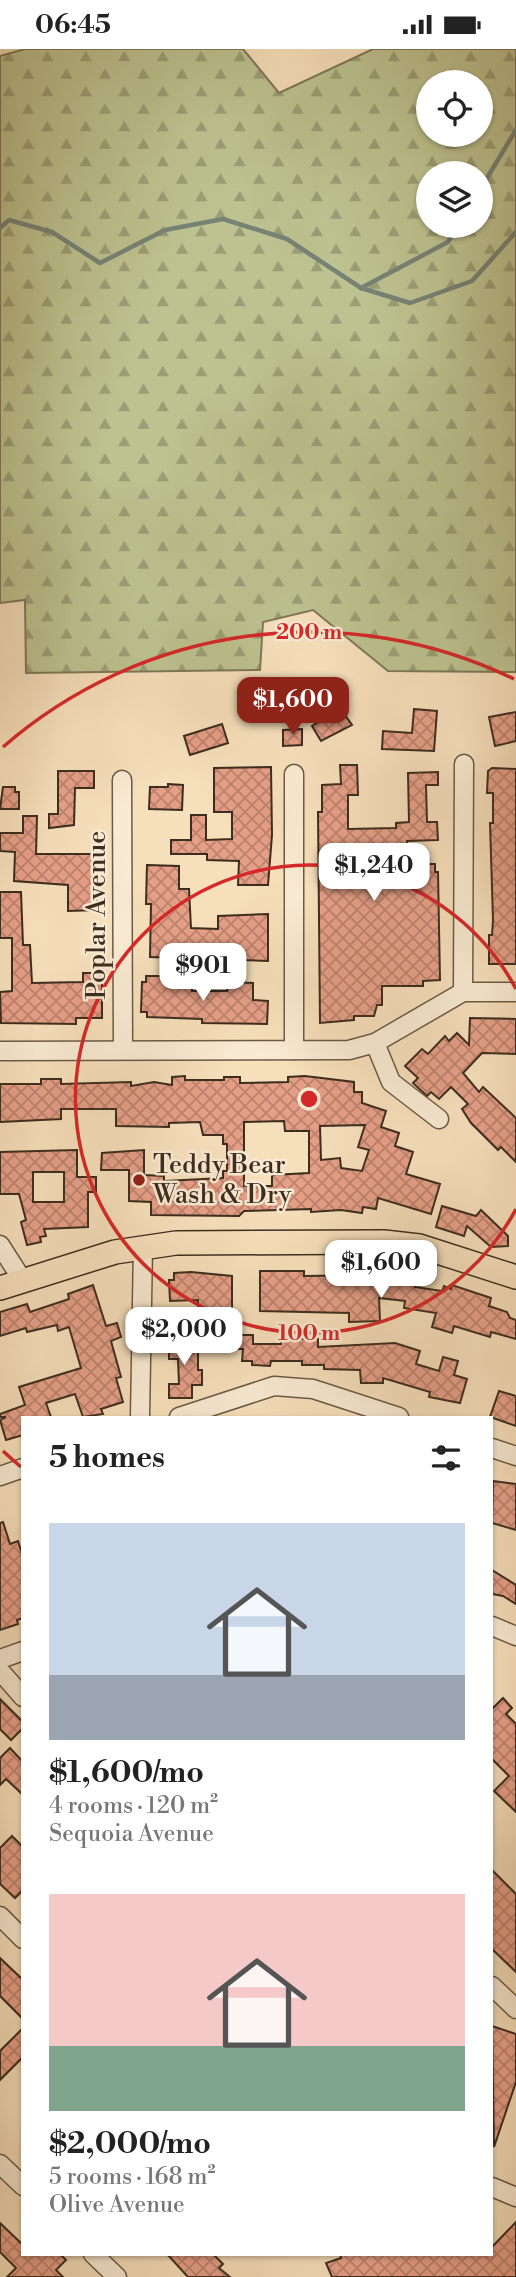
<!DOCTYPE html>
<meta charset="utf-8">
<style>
body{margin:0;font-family:"Libre Bodoni",serif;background:#f6f6f6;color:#222;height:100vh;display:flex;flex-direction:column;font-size:26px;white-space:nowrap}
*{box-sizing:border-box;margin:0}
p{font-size:23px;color:#767676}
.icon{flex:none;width:38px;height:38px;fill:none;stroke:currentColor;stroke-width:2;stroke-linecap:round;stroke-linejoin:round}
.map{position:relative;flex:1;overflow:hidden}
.sheet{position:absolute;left:21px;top:1367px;width:472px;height:840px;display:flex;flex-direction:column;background:#fff;border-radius:0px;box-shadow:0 2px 5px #0004}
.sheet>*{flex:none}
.tools{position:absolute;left:416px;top:21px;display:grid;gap:14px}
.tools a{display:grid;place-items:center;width:77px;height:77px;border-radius:50%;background:#fff;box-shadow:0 2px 5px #0004;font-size:35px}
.price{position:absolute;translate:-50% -60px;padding:0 16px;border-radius:14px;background:#fff;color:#222;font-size:23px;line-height:46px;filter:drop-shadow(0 2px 4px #0008)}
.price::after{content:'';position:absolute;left:50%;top:42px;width:21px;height:16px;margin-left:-10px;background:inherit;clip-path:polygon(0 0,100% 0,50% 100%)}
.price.active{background:#8f2418;color:#fff}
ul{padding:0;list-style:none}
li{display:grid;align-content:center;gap:14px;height:371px;padding:0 28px}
li span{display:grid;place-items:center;height:217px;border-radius:0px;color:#555}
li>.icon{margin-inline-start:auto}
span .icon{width:126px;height:126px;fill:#fffc;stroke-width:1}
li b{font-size:30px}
h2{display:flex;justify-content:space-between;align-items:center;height:84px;padding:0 28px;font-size:30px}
.status{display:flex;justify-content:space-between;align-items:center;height:49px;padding:0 35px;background:#fff;direction:ltr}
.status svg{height:19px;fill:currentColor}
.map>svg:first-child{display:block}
</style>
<div class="status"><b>06:45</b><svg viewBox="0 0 49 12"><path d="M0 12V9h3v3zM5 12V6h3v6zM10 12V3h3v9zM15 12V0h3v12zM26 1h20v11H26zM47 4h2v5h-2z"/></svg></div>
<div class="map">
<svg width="516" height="2228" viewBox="0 0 516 2228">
<defs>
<pattern id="forest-firs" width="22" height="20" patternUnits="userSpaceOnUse" patternTransform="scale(1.75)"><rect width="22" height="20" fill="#bdc290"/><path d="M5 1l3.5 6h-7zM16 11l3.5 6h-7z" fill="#9b9e75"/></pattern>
<pattern id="building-cross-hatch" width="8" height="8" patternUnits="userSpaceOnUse" patternTransform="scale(1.75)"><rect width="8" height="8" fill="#e69f87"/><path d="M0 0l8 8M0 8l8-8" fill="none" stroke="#bc826e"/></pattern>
</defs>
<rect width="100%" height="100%" fill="#f6dfbb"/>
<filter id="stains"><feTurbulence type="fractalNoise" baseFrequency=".00286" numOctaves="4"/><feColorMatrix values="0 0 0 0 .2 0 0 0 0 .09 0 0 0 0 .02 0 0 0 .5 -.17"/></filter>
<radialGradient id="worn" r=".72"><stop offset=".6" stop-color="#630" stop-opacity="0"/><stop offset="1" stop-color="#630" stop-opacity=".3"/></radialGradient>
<!-- forest -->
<path fill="url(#forest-firs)" stroke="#7d7858" stroke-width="2" fill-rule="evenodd" d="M25,0H243L279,44L373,0H516V623L388,622L313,561L263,573L260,621L26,624L25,551L0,554V7ZM429,33H481V86H429ZM429,124H481V177H429Z"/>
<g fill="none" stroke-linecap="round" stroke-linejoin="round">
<!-- stream -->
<g stroke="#778375" stroke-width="4.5">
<path d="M481,139L516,81"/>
<path d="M0,179L9,171L52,183L100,214L165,181L223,170L287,190L361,239L410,254L472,232L516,183"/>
<path d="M361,239L448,193L458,177"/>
</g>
</g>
<!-- building -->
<g fill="url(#building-cross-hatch)" stroke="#3d2d1f" stroke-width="2" fill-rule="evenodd">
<path d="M340,659L352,676L321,692L312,677Z"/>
<path d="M414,660L437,662L434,702L382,700L383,682L412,684Z"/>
<path d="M516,663V692L495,697L489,668Z"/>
<path d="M222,675L228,694L190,706L184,687Z"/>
<path d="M302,680V696L283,697V681Z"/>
<path d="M340,716H357L358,746H348V780L396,779V774L409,773L408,724L438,723V736H426L427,773H437L438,791L407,792V815H435V823H438L440,931L423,932V937H382V956H377L374,967H354V971L320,974L318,763H322V736L341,735Z"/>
<path d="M271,718L272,786L268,836H238L239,812L207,811V805H171V791H191V766H206V791L232,790V763H214V719Z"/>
<path d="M492,719L516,720V915H489V886H492L493,871L490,774H493V744H487L488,722Z"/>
<path d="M58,722H94V739H75L74,776L49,779V765H58Z"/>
<path d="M168,735L183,736L182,761L149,760L150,738H168Z"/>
<path d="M3,738H15V743H19V760H0Z"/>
<path d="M23,767H37L36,805H92L97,861L68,862V836L14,832L15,803L0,802V784H23Z"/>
<path d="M147,816L179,817V840H189L191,879L218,880V867L268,865V912L150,908L151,855H146Z"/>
<path d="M0,843H21L23,896H30L32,934L83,933V924H102V969H76V975L1,974L0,943L12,942V889H0Z"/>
<path d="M146,927H162V932L192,933V942H227L228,933L253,934V951L268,952L267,975L202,974V970L147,968V963H141L142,933H146Z"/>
<path d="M470,969L516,970V1005L482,1004L463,1024L479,1043L483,1038L516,1069V1113L501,1098L498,1101L471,1074L462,1060L468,1055L451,1038L439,1050L431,1043L427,1047L413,1034L418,1029L405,1017L422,1000L428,1005L445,987L449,992L457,984L469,996Z"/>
<path d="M185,1027V1031H224V1028H240V1034L288,1033V1028L305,1027L354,1033V1043H362V1054L386,1062L381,1078L399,1084L395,1097L413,1103L406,1125L440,1135L431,1165L378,1149L376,1160L363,1158L362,1164L341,1161L311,1163V1160L244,1162L239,1167L151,1166V1153L129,1152V1121H101L102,1104L144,1101V1126L164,1127V1132L223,1129V1122H227V1095H223V1086H203L200,1073L169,1074V1078L116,1077V1060H61V1070L0,1073V1035H41V1030H61V1035L131,1033V1037L154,1033L172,1036V1028ZM284,1072L285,1082H309V1124L272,1126V1137H244V1073ZM365,1076L358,1098L369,1101L362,1122L341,1119L340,1109L321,1111L320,1077Z"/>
<path d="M77,1101V1128H96V1143H88V1178L44,1180L46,1187L40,1188L41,1193L27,1196L21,1173L26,1171L19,1145H0V1103ZM33,1123H64V1153H33Z"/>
<path d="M442,1157L476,1167L481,1161L508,1187V1197L491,1198L467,1177L464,1187L436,1178Z"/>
<path d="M260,1222H304V1227L372,1226V1223L408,1228L407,1234L415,1235V1238L442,1242L444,1237L451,1240L452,1236L491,1249L489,1257L507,1263L510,1269L516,1271V1290L491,1283L490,1288L454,1277L452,1284L432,1278L436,1264L404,1259L405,1252L379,1249L380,1272L349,1273V1264L260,1262Z"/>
<path d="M191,1223L232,1227V1267L219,1268V1263L198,1264V1251L170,1252L169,1231H174V1224Z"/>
<path d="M93,1236L106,1277L117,1274L121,1288L111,1292L121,1328L116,1329L123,1353L101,1360L103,1365L83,1368L75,1345L46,1354L51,1368H23V1386L6,1391L0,1371L6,1368H0V1365L25,1356L19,1338L81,1319L69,1278L58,1282L57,1276L27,1283L26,1279L0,1287V1263L27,1255L30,1263L69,1250L68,1245Z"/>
<path d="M169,1285L186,1286L187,1291L194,1294V1303H198V1321H202V1336H192V1349H169V1335H179L178,1310H169Z"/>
<path d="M229,1286H253V1295H281V1290H318V1298L395,1294L420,1302L416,1315L439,1322L443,1308L458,1312L454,1326L467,1330L460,1354L429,1348L430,1343L383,1329V1334H361L360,1321L324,1320V1316H302V1312H271L270,1317L252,1316V1312H242L243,1300H229Z"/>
<path d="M499,1342L516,1347V1377L490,1368Z"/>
<path d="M493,1432L516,1435V1481L492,1474Z"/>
<path d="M3,1473L10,1495L18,1492L23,1508V1569L17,1571L18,1575L0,1581V1474Z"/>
<path d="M492,1521L516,1536V1555L503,1547L492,1545Z"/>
<path d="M503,1649L512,1659L506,1665L516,1675V1763L494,1742L509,1727L492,1710V1660Z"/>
<path d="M0,1650L23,1673V1679L11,1691L0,1680Z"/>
<path d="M10,1699L23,1713V1746L6,1730L0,1736V1709Z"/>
<path d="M12,1787L23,1798V1841L15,1849L0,1835V1799Z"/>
<path d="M492,1821L516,1845V1923L492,1900Z"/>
<path d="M0,1909L23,1931V1970L0,1947Z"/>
<path d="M492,1977L516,1985V2033L494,2098Z"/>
<path d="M23,1979V2008L0,2031V2002Z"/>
<path d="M516,2173V2228H332L326,2214L341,2209L340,2205H492V2198Z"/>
<path d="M0,2174L23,2196V2205H60L66,2211L56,2221L63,2228H7L16,2219L0,2203Z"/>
<path d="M167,2205H213L223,2215L219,2219L230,2228H188Z"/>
</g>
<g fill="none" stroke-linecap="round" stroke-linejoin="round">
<defs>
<g id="minor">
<path d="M294,725V1001"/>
<path d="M122,731L123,1001"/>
<path d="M463,943L464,715"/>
<path d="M375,994L391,1033L439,1070"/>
<path d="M0,1002L349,1001L375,994L463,943H516"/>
<path d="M0,1196L23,1232"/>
<path d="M140,1368L143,1197"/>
<path d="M179,1368L274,1337L313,1340L399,1368"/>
<path d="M492,1399L516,1407"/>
<path d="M0,1427L23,1419"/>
<path d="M492,1577L516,1587"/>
<path d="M0,1610L23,1602"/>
<path d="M0,1622L23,1648"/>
<path d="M0,1867L23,1890"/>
<path d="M492,1937L516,1960"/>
<path d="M0,2115L23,2137"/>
<path d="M492,2138L516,2148"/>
<path d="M93,2205L117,2228"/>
</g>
<path id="major" d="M0,1239L115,1203L176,1194L384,1193L419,1197L516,1228"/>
</defs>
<!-- minor casing -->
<use href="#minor" stroke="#6b5a46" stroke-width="21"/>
<!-- major casing -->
<use href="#major" stroke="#3d2d1f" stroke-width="26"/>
<!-- minor -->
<use href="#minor" stroke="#f9ead3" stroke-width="18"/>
<!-- major -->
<use href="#major" stroke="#f6dfbb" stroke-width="23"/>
</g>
<!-- distance rings -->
<g fill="none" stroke="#d62828" stroke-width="3.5">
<path d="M516 1160A234 234 0 1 1 516 940"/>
<path d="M21 1418A467 467 0 0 1 3 1402M3 698A467 467 0 0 1 514 630"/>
</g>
<!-- markers -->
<circle fill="#8f2418" stroke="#f9ead3" stroke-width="2.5" cx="139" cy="1131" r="7"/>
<g text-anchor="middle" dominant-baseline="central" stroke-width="5" stroke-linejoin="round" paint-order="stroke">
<!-- street labels -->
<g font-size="26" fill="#3d2d1f" stroke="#f9ead3">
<text transform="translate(97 866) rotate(-90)">Poplar Avenue</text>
</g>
<!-- poi labels -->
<g font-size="26" fill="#3d2d1f" stroke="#f9ead3" text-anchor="start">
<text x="153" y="1116">Teddy Bear<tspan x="153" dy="30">Wash &amp; Dry</tspan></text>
</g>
</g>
<circle cx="309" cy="1050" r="10" fill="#d62828" stroke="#f9ead3" stroke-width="3.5"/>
<g font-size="21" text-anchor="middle" font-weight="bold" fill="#d62828" stroke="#f9ead3" stroke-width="5" stroke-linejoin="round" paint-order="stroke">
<text x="309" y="590">200 m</text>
<text x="309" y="1291">100 m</text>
</g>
<rect width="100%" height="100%" filter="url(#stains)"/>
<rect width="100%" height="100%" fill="url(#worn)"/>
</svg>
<div class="tools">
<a><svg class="icon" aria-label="locate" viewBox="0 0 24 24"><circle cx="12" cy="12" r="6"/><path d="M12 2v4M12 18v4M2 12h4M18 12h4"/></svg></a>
<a><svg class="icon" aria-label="layers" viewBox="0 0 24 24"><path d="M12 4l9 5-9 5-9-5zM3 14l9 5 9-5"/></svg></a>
</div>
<b class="price active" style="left:293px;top:688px">$1,600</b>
<b class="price" style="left:374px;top:854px">$1,240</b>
<b class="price" style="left:203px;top:954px">$901</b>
<b class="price" style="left:381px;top:1251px">$1,600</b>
<b class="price" style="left:184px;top:1318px">$2,000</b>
<section class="sheet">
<h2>5 homes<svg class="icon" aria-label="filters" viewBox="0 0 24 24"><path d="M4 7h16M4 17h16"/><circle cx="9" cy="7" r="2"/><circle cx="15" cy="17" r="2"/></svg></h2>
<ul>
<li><span style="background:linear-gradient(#c9d6e8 70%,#9aa5b1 0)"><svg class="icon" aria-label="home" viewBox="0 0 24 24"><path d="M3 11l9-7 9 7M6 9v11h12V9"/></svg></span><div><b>$1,600/mo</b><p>4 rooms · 120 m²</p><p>Sequoia Avenue</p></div></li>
<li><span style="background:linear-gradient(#f6c9c9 70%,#7fa58c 0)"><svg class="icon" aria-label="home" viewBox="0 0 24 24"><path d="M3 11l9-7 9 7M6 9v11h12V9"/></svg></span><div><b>$2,000/mo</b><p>5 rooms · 168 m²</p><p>Olive Avenue</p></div></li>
</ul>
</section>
</div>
